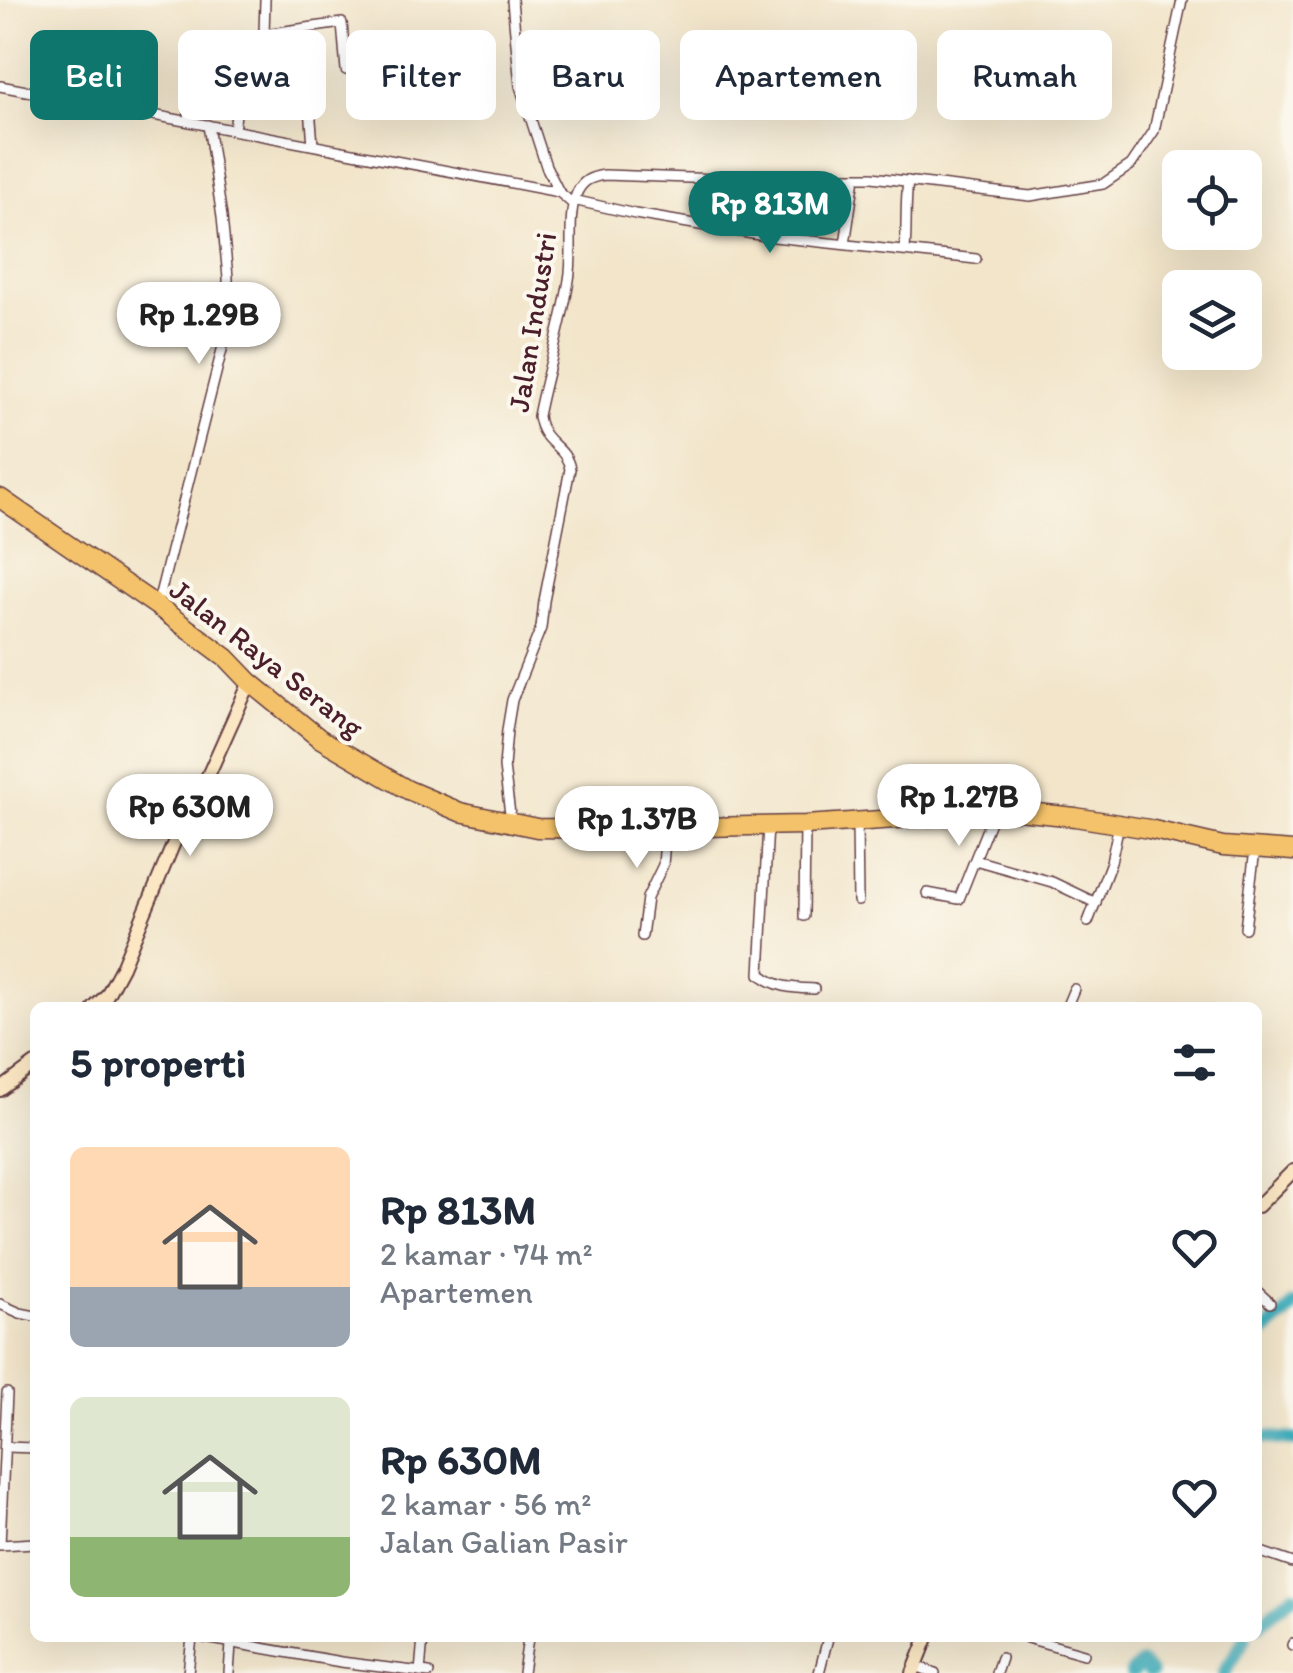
<!DOCTYPE html>
<html lang="id">
<meta charset="utf-8">
<style>
body{margin:0;font-family:Itim,sans-serif;background:#f2f2f3;color:#1f2937;height:100vh;display:flex;flex-direction:column;font-size:38px;white-space:nowrap}
*{box-sizing:border-box;margin:0}
p{font-size:32px;color:#747a83}
.icon{flex:none;width:55px;height:55px;fill:none;stroke:currentColor;stroke-width:2;stroke-linecap:round;stroke-linejoin:round}
.map{position:relative;flex:1;overflow:hidden}
.drawer{position:absolute;left:30px;top:1002px;width:1232px;height:640px;display:flex;flex-direction:column;background:#fff;border-radius:15px;box-shadow:0 10px 40px #0002}
.drawer>*{flex:none}
.hud{position:absolute;left:30px;top:30px;width:1235px;height:90px;display:flex;gap:20px}
.buttons{position:absolute;left:1162px;top:150px;display:grid;gap:20px}
.buttons a{display:grid;place-items:center;width:100px;height:100px;border-radius:15px;background:#fff;box-shadow:0 10px 40px #0002;font-size:50px}
.price{position:absolute;translate:-50% -85px;padding:0 22px;border-radius:35px;background:#fff;color:#222;font-size:32px;line-height:65px;filter:drop-shadow(0 2px 5px #0008)}
.price::after{content:'';position:absolute;left:50%;top:60px;width:30px;height:22px;margin-left:-15px;background:inherit;clip-path:polygon(0 0,100% 0,50% 100%)}
.price.on{background:#0f766e;color:#fff}
ul{padding:0;list-style:none}
li{display:flex;align-items:center;gap:30px;height:250px;padding:0 40px}
li span{display:grid;place-items:center;flex:none;width:280px;height:200px;border-radius:15px;color:#555}
li>.icon{margin-inline-start:auto}
span .icon{width:120px;height:120px;fill:#fffc;stroke-width:1}
li b{font-size:42px}
h2{display:flex;justify-content:space-between;align-items:center;height:120px;padding:0 40px;font-size:42px}
.chip{padding:0 35px;border-radius:15px;background:#fff;box-shadow:0 10px 40px #0002;font-size:35px;line-height:90px}
.chip.on{background:#0f766e;color:#fff}
.map>svg:first-child{display:block}
</style>
<div class="map">
<svg width="1293" height="1673" viewBox="0 0 1293 1673">
<rect width="100%" height="100%" fill="#fbf7ec"/>
<filter id="ink" filterUnits="userSpaceOnUse"><feTurbulence type="fractalNoise" baseFrequency=".01" numOctaves="2"/><feDisplacementMap in="SourceGraphic" scale="20" xChannelSelector="R" yChannelSelector="G"/><feConvolveMatrix kernelMatrix="1 2 1 2 8 2 1 2 1" color-interpolation-filters="sRGB"/></filter>
<filter id="wash" filterUnits="userSpaceOnUse"><feTurbulence type="fractalNoise" baseFrequency=".0048" numOctaves="4" result="noise"/><feDisplacementMap in="SourceGraphic" scale="40" xChannelSelector="R" yChannelSelector="G"/><feGaussianBlur stdDeviation="2.25" result="paint"/><feColorMatrix in="noise" values="0 0 0 0 0 0 0 0 0 0 0 0 0 0 0 0 0 1.4 0 .05"/><feComposite in="paint" operator="in"/></filter>
<g filter="url(#wash)">
<rect width="100%" height="100%" fill="#f2e5ca"/>
<g fill="none" stroke-linecap="round" stroke-linejoin="round">
<!-- river -->
<g stroke="#3eadbb" stroke-width="14">
<path d="M1258,1337L1285,1315L1293,1305"/>
<path d="M1258,1437L1293,1440"/>
<path d="M1258,1624L1293,1595"/>
<path d="M1131,1673L1141,1664L1150,1673"/>
<path d="M1224,1673L1245,1638"/>
</g>
</g>
</g>
<g filter="url(#ink)">
<g fill="none" stroke-linecap="round" stroke-linejoin="round">
<defs>
<g id="street">
<path d="M265,0L264,34L342,23L346,70"/>
<path d="M512,0L520,86L546,166L559,192L573,204"/>
<path d="M0,86L559,192"/>
<path d="M251,88C251,70 255,68 272,61C287,66 285,83 288,96C294,103 305,98 310,108L313,145"/>
<path d="M189,121L191,57L194,48L232,45L264,34L272,61"/>
<path d="M234,130L237,106"/>
<path d="M573,200L635,214L765,236L976,259"/>
<path d="M845,244L855,177"/>
<path d="M905,250C907,226 905,205 908,181"/>
<path d="M157,606L228,326V277L222,217L208,125"/>
<path d="M511,822L504,767L507,730L512,700L541,628L544,601L570,469C566,445 542,445 538,416C547,370 562,326 569,280C574,254 567,217 576,195C582,180 591,177 605,175L774,181L813,177H872L1030,196L1103,184L1131,165L1154,131L1182,0"/>
<path d="M857,822L858,901"/>
<path d="M768,825L760,974C777,988 793,988 814,989"/>
<path d="M975,860L1052,882L1096,903"/>
<path d="M927,893L959,899L993,814"/>
<path d="M804,916L805,825"/>
<path d="M1088,922L1111,862L1119,824"/>
<path d="M1245,928L1255,850"/>
<path d="M642,936L647,898L663,865L666,828"/>
<path d="M1066,1008L1074,989"/>
<path d="M1258,1292L1270,1303"/>
<path d="M0,1304L20,1313L35,1316"/>
<path d="M7,1393L0,1545L35,1543"/>
<path d="M5,1447L35,1448"/>
<path d="M1258,1551L1293,1563"/>
<path d="M205,1638L341,1662L429,1673"/>
<path d="M1027,1638L1084,1654"/>
<path d="M1292,1645L1293,1643"/>
<path d="M916,1666L935,1673"/>
<path d="M420,1672L423,1638"/>
<path d="M188,1673L192,1638"/>
<path d="M229,1673L231,1644"/>
<path d="M523,1673L528,1638"/>
<path d="M819,1673L828,1638"/>
<path d="M996,1673L1001,1658"/>
</g>
<g id="secondary">
<path d="M94,1008L107,995L122,967L178,833L202,789L250,682"/>
<path d="M0,1090L35,1064"/>
<path d="M1258,1206L1293,1171"/>
<path d="M913,1673L927,1638"/>
</g>
<path id="highway" d="M0,498L157,606L227,658L250,682L319,738L408,790L460,812L537,828L609,829L805,825L1018,811L1075,817L1149,829L1223,846L1293,851"/>
</defs>
<!-- street casing -->
<use href="#street" stroke="#633d43" stroke-width="12"/>
<!-- secondary casing -->
<use href="#secondary" stroke="#633d43" stroke-width="16"/>
<!-- highway casing -->
<use href="#highway" stroke="#633d43" stroke-width="21"/>
<!-- street -->
<use href="#street" stroke="#fff" stroke-width="9"/>
<!-- secondary -->
<use href="#secondary" stroke="#fbe7c3" stroke-width="12"/>
<!-- highway -->
<use href="#highway" stroke="#f4c26a" stroke-width="18"/>
</g>
</g>
<g text-anchor="middle" dominant-baseline="central" stroke-width="8" stroke-linejoin="round" paint-order="stroke">
<!-- street labels -->
<g font-size="30" fill="#4a1f2b" stroke="#fbf7ec">
<text transform="translate(532 322) rotate(-81)">Jalan Industri</text>
<text transform="translate(267 658) rotate(38)">Jalan Raya Serang</text>
</g>
</g>
</svg>
<div class="buttons">
<a><svg class="icon" aria-label="locate" viewBox="0 0 24 24"><circle cx="12" cy="12" r="6"/><path d="M12 2v4M12 18v4M2 12h4M18 12h4"/></svg></a>
<a><svg class="icon" aria-label="layers" viewBox="0 0 24 24"><path d="M12 4l9 5-9 5-9-5zM3 14l9 5 9-5"/></svg></a>
</div>
<b class="price on" style="left:770px;top:256px">Rp 813M</b>
<b class="price" style="left:199px;top:367px">Rp 1.29B</b>
<b class="price" style="left:959px;top:849px">Rp 1.27B</b>
<b class="price" style="left:190px;top:859px">Rp 630M</b>
<b class="price" style="left:637px;top:871px">Rp 1.37B</b>
<div class="hud">
<a class="chip on">Beli</a>
<a class="chip">Sewa</a>
<a class="chip">Filter</a>
<a class="chip">Baru</a>
<a class="chip">Apartemen</a>
<a class="chip">Rumah</a>
</div>
<section class="drawer">
<h2>5 properti<svg class="icon" aria-label="filters" viewBox="0 0 24 24"><path d="M4 7h16M4 17h16"/><circle cx="9" cy="7" r="2"/><circle cx="15" cy="17" r="2"/></svg></h2>
<ul>
<li><span style="background:linear-gradient(#ffd9b3 70%,#9aa5b1 0)"><svg class="icon" aria-label="home" viewBox="0 0 24 24"><path d="M3 11l9-7 9 7M6 9v11h12V9"/></svg></span><div><b>Rp 813M</b><p>2 kamar · 74 m²</p><p>Apartemen</p></div><svg class="icon" aria-label="heart" viewBox="0 0 24 24"><path d="M12 20l-8-8c-3-5 5-10 8-4 3-6 11-1 8 4z"/></svg></li>
<li><span style="background:linear-gradient(#dfe7d0 70%,#8fb573 0)"><svg class="icon" aria-label="home" viewBox="0 0 24 24"><path d="M3 11l9-7 9 7M6 9v11h12V9"/></svg></span><div><b>Rp 630M</b><p>2 kamar · 56 m²</p><p>Jalan Galian Pasir</p></div><svg class="icon" aria-label="heart" viewBox="0 0 24 24"><path d="M12 20l-8-8c-3-5 5-10 8-4 3-6 11-1 8 4z"/></svg></li>
</ul>
</section>
</div>
